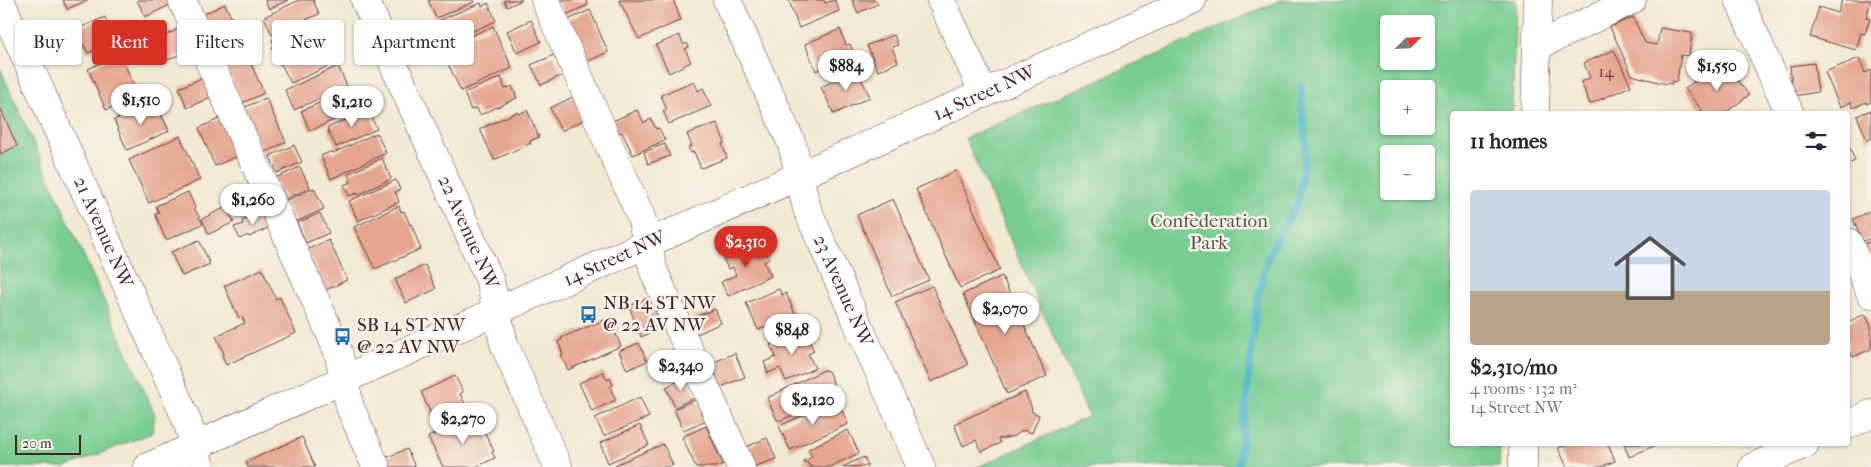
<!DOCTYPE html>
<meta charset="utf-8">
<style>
body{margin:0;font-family:"IM FELL French Canon",serif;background:#f2f2f3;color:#1f2937;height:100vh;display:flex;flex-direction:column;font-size:19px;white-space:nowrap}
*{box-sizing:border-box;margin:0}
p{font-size:16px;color:#747a83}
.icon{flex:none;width:28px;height:28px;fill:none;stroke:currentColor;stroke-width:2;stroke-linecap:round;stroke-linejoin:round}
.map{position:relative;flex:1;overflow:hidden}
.side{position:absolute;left:1450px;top:111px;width:400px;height:335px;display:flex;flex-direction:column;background:#fff;border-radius:5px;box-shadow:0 1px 4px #0004}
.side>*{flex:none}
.hud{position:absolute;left:15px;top:20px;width:475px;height:45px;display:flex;gap:10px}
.needle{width:32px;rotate:66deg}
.fabs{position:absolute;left:1380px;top:15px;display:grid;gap:10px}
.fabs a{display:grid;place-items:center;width:55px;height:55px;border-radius:5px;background:#fff;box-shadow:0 1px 4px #0004;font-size:25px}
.scale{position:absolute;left:15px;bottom:12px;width:66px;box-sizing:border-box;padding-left:5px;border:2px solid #4a1f2b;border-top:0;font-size:14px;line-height:18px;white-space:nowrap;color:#4a1f2b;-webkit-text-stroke:4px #f7f3e8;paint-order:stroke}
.price{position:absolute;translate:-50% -42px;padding:0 11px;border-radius:18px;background:#fff;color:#222;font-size:16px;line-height:32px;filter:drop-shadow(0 1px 2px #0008)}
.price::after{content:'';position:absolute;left:50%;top:30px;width:15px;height:11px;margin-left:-8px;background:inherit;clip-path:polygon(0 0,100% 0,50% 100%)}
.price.active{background:#d93025;color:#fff}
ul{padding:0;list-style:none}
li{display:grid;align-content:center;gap:10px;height:265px;padding:0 20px}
li span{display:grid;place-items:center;height:155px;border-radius:5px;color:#555}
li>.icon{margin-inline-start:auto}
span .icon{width:90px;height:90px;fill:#fffc;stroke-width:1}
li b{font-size:21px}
h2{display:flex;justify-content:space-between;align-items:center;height:60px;padding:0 20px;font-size:21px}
.pill{padding:0 18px;border-radius:5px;background:#fff;box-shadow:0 1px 4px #0004;font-size:18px;line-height:45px}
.pill.active{background:#d93025;color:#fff}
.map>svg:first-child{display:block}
</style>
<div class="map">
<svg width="1871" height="467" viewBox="0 0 1871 467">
<rect width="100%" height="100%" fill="#f7f3e8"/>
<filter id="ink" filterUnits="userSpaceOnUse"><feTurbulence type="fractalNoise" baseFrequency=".02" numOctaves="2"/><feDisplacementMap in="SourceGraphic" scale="10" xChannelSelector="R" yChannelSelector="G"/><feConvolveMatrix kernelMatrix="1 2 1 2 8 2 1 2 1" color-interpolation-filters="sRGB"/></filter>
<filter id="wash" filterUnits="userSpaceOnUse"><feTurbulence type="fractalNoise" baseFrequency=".0096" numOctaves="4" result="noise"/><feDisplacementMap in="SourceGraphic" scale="20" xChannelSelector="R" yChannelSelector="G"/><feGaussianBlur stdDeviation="1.12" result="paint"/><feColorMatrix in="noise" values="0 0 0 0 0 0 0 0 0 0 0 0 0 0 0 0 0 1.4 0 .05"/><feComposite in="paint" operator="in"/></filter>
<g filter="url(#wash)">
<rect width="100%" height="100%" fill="#f1e9d2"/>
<!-- green -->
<g fill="#78cd91" stroke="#61765e" fill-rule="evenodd">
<path d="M1281,0H1516L1512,114H1452V444H1500L1499,467H978L1089,416L965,138ZM1389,24H1426V61H1389ZM1389,89H1426V126H1389ZM1389,154H1426V191H1389Z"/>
<path d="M0,68L155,415L152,433L66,467H0Z"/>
</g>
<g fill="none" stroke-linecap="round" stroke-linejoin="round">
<!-- stream -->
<path stroke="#4eb7cc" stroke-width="7" d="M1239,467L1257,300L1269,254L1298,202L1306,150L1301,85"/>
</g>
<g id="blocks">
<!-- building -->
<g fill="#e5a690">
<path d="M63,0H88L67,9Z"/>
<path d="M137,0H168L170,5L145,17Z"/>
<path d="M265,0H288L269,9Z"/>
<path d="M299,0H313L319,14L272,35L264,17Z"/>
<path d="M428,0H473L474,2L436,18Z"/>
<path d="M504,0H522L507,7Z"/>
<path d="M558,0H586L588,5L565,15Z"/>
<path d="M619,0H673L681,20L639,39Z"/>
<path d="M791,0H824L825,3L835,0L839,11L799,28L789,1Z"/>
<path d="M852,0H876L878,4L858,13Z"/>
<path d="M1842,0H1871L1866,18L1870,19L1867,27L1865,34L1861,33L1856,50L1810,37L1819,7L1838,13Z"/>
<path d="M481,3L482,6L488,3L496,21L448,42L445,35L439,37L433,23Z"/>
<path d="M225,4L235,25L212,36L202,15Z"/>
<path d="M590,10L608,52L586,62L568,20Z"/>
<path d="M105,17L116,40L112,42L113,46L107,49L105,45L88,53L84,45L80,47L77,40L81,38L77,29Z"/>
<path d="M1633,17L1645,43L1657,45L1660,28L1692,33L1689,56L1681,55L1677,82L1672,81V84L1662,83L1632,75L1610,27Z"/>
<path d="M531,20L541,42L517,53L507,31Z"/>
<path d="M317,21L319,27L321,26L327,39H329L338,62L291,83L281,64L280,65L272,47L275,46L272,40Z"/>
<path d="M493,26L512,68L461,91L441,49Z"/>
<path d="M180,28L190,49L168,60L158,39Z"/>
<path d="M238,28L246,48L224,58L215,38Z"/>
<path d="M840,29L846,45L850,44L854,53L816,71L805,44Z"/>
<path d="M679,35L684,45L687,43L689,47L685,49L691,62L669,73L656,45Z"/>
<path d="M894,35L898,45L892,47L898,62L878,71L867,45Z"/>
<path d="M1614,50L1631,86L1590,104L1581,82L1590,78L1584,63Z"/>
<path d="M246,53L264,93L242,103L224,63Z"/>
<path d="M120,54L139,96L106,110L88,69Z"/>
<path d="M554,55L563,75L541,85L531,65Z"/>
<path d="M1859,58L1865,73L1871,70V102L1867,104L1866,102L1853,108L1851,102L1840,107L1825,72Z"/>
<path d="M1814,63L1818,92L1793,96L1790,66Z"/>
<path d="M338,66L347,86L294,110L285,90Z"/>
<path d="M1727,67L1749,95L1724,114H1705L1685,89L1709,69L1716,77Z"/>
<path d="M857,70L870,97L834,114L821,87Z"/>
<path d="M204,77L213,96L187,108L179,88Z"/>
<path d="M501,77L505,89L512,86L517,98L480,115L477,108L471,110L464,93Z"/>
<path d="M694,81L698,91L703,88L711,106L669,124L663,111L667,110L661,95Z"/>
<path d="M353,88L362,107L310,131L301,111Z"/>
<path d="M575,96L586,119L561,131L550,108Z"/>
<path d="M266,98L286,142L263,153L243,108Z"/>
<path d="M155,101L169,131L127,150L114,120Z"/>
<path d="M0,107L17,146L0,154Z"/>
<path d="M368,110L377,129L336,147L327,128Z"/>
<path d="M527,110L539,137L530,141L531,143L494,160L480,129L517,112L519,114Z"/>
<path d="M637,110L644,123L651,119L656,129L659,128L665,140L633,155L622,132L620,133L613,121Z"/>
<path d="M1871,110V139L1867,140L1857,116Z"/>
<path d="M223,117L240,155L215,166L199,128Z"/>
<path d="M717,123L725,143L722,144L727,158L701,168L694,152L691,153L688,147L692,146L687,134Z"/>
<path d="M377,133L386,153L331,179L321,156L332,151L333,153Z"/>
<path d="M180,136L200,180L149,203L129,160Z"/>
<path d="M1848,143L1855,161L1848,164Z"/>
<path d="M665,144L670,156L648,164L644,152Z"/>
<path d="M294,145L302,162L277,173L270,156Z"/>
<path d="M382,158L391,179L357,195V193L349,196L344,185L351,182L348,174Z"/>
<path d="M300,167L310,188L285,199L275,178Z"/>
<path d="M956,171L1000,270L960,288L916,189Z"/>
<path d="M396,180L400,190L395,192L399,202L358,221L349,201Z"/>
<path d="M314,188L324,209L295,222L285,201Z"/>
<path d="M188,192L195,207L194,208L203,224L166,240L155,214L159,213L156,206Z"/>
<path d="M893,199L929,280L892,296L857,215Z"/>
<path d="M399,206L401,212L404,211L410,225L411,224L421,249L375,269L354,227Z"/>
<path d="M226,207L234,222L209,234L202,219Z"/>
<path d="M263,211L270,227L249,237L248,235L240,239L234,227L243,224L242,221Z"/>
<path d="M1871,211V238L1863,241L1853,219Z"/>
<path d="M320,213L329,233L306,243L297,223Z"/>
<path d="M199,240L210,264L182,276L171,252Z"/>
<path d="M329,240L347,280L326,290L308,249Z"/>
<path d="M760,240L769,259L764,262L771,276L728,296L721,282L736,275L733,267L728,269L723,258Z"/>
<path d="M1871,241V266L1862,245Z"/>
<path d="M425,265L436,289L406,303L395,279Z"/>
<path d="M262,269L276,299L280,297L296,333L226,365L222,355L224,354L216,336L245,323L242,317L239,318L224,286Z"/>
<path d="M1002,276L1047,376L1007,394L963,294Z"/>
<path d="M932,286L968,365L931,382L895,302Z"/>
<path d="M779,289L782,295L786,293L795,314L758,330L746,303Z"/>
<path d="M648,298L651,306L653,305L663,327L641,337L629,306Z"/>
<path d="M715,309L721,323L697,334L691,319Z"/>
<path d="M1865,314L1871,326V349L1853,357L1851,353L1848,354V322Z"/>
<path d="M611,317L618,331L615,332L621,346L568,370L561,356L563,355L558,341L562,340L561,338Z"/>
<path d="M804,330L814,351L808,354L815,368L786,381L780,368L768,373L764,362L776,357L770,345Z"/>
<path d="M639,343L647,361L627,370L619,351Z"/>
<path d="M735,353L745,377L721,387L710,364Z"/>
<path d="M824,370L828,371L832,379L835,391L833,397L782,420H777L767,398Z"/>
<path d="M603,372L607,380L610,378L613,385L610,387L616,400L592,411L579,383Z"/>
<path d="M455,376L463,392L460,394L465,404L454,409L457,415L446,420L444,416L434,421L421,392Z"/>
<path d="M687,377L696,397L675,407L666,387Z"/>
<path d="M1025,392L1031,406L1032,412L1039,415L1032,433L1023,430L1015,436L998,439L1000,443L981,452L976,440L963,446L954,424Z"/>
<path d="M640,397L649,417L604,436L595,418Z"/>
<path d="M697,399L707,420L683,430L674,409Z"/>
<path d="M831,403L834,409L840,406L848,424L790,450L779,426Z"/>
<path d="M476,415L494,451L492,452L495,458L476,467H443L428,437Z"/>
<path d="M640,425L649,445L608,463L600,443Z"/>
<path d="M706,426L723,464L716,467H696L682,437Z"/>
<path d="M848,430L859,453L829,467H810L807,462L804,463L803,461L812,457L808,449Z"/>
<path d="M302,437L315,467H248L246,462Z"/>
<path d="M767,438L776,459L753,467L744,448Z"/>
<path d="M663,444L673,465L668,467H616L615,465Z"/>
<path d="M1568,444H1608L1615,461L1601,467H1567L1558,448Z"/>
<path d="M1624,444H1658L1629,457Z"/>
<path d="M407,449L415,467H389L385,458Z"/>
<path d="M864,457L868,466L842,467Z"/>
</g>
</g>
</g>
<g filter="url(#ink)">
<use href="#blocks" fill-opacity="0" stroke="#633d44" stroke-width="1"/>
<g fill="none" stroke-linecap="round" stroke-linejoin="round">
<defs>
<g id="minor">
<path id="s1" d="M0,0L185,416L195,445L200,467"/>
<path d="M182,0L338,351L350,407L376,467"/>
<path id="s2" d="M365,0L490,281L504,344L558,467"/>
<path d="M545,0L641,217L654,272L741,467"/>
<path id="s3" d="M727,0L792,144L807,209L921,467"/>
<path d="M941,0L984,94"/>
<path d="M1739,0L1790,114"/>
<path d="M1538,46L1632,0"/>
<path d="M1535,114L1538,0"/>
<path d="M1848,242L1871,294"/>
<path d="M1848,425L1871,414"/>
<path d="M1523,467V444"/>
<path d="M1753,467L1805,444"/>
</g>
<g id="major">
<path id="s4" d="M148,467L1192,0"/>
</g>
</defs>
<!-- minor casing -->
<use href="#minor" stroke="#633d44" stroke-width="29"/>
<!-- major casing -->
<use href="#major" stroke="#633d44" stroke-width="29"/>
<!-- minor -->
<use href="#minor" stroke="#fff" stroke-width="28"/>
<!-- major -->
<use href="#major" stroke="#fff" stroke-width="28"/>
</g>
</g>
<!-- icons -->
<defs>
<symbol id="bus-bare" viewBox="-9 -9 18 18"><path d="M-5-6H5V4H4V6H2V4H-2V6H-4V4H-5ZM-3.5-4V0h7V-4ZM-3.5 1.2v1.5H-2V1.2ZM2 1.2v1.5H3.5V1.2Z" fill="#1f6fb2" stroke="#f7f3e8" stroke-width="2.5" paint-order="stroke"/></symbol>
</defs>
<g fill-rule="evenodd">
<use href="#bus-bare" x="576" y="302" width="25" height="25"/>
<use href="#bus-bare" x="330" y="324" width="25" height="25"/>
</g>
<g text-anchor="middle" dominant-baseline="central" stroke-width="5" stroke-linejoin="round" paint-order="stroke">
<!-- number labels -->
<g font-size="16" fill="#714144">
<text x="1606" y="71">14</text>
</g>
<!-- street labels -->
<g font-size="19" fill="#4a1f2b" stroke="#f7f3e8">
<text stroke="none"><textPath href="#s4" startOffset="916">14 Street NW</textPath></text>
<text stroke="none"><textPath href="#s1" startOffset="254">21 Avenue NW</textPath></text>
<text stroke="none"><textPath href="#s2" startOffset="254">22 Avenue NW</textPath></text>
<text stroke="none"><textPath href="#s4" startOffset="511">14 Street NW</textPath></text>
<text stroke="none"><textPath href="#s3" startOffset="314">23 Avenue NW</textPath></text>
</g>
<!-- park labels -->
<g font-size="19" fill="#58534a" stroke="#f7f3e8">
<text x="1209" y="221">Confederation<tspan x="1209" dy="22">Park</tspan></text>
</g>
<!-- poi labels -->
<g font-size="19" fill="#4a1f2b" stroke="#f7f3e8" text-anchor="start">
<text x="603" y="303">NB 14 ST NW<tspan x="603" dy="22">@ 22 AV NW</tspan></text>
<text x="357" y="325">SB 14 ST NW<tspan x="357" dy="22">@ 22 AV NW</tspan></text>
</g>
</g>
</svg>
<div class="fabs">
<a><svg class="needle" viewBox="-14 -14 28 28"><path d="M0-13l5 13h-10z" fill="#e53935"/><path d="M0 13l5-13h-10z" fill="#747a83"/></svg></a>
<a>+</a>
<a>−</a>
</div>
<div class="scale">20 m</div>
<b class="price" style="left:846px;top:92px">$884</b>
<b class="price" style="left:1717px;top:92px">$1,550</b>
<b class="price" style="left:141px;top:126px">$1,510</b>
<b class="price" style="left:352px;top:128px">$1,210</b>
<b class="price" style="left:253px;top:226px">$1,260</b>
<b class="price active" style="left:746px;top:268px">$2,310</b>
<b class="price" style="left:1005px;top:335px">$2,070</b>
<b class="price" style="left:792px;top:356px">$848</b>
<b class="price" style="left:681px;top:392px">$2,340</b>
<b class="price" style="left:813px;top:426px">$2,120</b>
<b class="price" style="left:463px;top:445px">$2,270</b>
<div class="hud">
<a class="pill">Buy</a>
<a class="pill active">Rent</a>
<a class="pill">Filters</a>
<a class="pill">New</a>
<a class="pill">Apartment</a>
</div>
<section class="side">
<h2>11 homes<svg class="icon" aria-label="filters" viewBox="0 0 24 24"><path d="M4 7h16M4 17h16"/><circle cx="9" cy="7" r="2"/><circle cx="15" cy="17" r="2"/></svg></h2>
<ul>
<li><span style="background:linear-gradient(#c9d6e8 65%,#b9a48a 0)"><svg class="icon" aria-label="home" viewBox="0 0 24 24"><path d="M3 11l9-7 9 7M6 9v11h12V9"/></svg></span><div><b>$2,310/mo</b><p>4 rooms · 132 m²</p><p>14 Street NW</p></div></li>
</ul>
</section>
</div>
